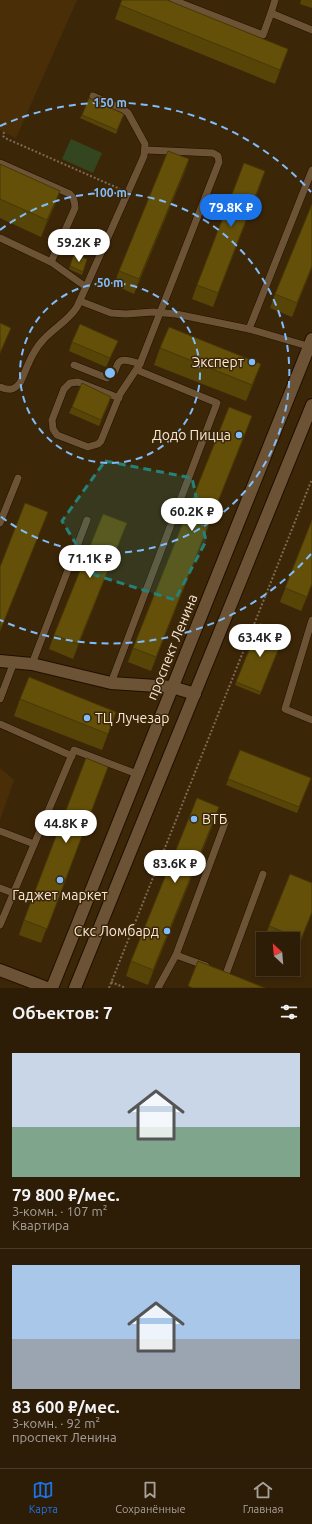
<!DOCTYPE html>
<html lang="ru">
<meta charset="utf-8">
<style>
body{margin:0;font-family:Ubuntu,sans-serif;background:#352510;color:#f1f3f6;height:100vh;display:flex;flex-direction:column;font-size:15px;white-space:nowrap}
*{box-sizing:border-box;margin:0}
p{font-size:13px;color:#a7a19b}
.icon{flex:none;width:22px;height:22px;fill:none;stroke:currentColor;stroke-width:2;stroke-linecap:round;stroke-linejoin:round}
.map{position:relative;height:988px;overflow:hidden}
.drawer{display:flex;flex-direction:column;background:#2d1c06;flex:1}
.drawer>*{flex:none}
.needle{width:26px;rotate:334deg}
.buttons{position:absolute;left:256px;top:932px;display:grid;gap:8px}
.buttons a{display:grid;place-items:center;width:44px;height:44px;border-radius:0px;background:#2d1c06;box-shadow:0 2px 6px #0003,0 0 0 1px #483a28;font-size:20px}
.price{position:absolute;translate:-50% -34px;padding:0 9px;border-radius:14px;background:#fff;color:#222;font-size:13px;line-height:26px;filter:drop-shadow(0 1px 2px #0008)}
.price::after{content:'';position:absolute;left:50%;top:24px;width:12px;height:9px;margin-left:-6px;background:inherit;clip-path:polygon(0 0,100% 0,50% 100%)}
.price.on{background:#1a73e8;color:#fff}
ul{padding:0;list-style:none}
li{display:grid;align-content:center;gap:8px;height:212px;padding:0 12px}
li+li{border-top:1px solid #483a28}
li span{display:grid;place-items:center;height:124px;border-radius:0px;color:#555}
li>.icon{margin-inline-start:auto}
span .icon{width:72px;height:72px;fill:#fffc;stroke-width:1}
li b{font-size:17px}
h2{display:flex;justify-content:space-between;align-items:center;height:48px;padding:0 12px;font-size:17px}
.menu{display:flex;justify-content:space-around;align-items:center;height:56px;border-top:1px solid #483a28;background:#2d1c06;font-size:11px;color:#a7a19b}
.menu a{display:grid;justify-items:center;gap:2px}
.menu .on{color:#1a73e8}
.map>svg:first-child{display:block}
</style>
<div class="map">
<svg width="312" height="988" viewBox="0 0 312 988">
<rect width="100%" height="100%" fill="#3c2608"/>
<!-- built -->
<g fill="#492e08">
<path d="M0,0H77L16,138L0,130Z"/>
<path d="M0,768L14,780L0,820Z"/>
</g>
<!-- green -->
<path fill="#344620" d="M71,139L102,153L93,173L62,159Z"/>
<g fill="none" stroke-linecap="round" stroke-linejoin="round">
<defs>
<g id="lane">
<path d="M173,0L263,35L271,13"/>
<path d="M275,0L271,13L312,30"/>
<path d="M0,163L70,194C74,198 75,202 75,208L51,262L0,238"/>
<path d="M51,262L86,287"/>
<path d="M80,301L111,313L126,314L153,312L176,314L249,329L311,347"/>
<path d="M249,329L312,170"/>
<path d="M74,365L107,378C124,372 107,352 140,364"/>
<path d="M0,387C9,391 14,390 20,383C27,368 32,351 44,339C55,327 68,321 77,307L144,156L145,144L128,113L123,109L93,96"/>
<path d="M119,398L78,382L70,383L64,389L52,420L53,429L57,435L88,447L98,444L101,441L120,394L140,364L219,162L218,156L213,153L146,150"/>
<path d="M0,523L18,478"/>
<path d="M312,620L285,709L312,720"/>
<path d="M32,664L87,520"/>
<path d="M111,683L217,403L137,370"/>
<path d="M0,699L14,662"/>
<path d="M0,724L72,756"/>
<path d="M0,831L34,844"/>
<path d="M0,888L13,893"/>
<path d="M0,925L74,750L137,774"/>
<path d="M176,955L225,823"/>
<path d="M226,974L263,874"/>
<path d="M158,988L176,955L206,966"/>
</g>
<path id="street" d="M0,661L32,664L111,683L172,687L195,694"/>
<g id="secondary">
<path d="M0,970L47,988"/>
<path d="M52,988L312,339"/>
<path d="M75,988L312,405"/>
</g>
</defs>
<!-- lane casing -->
<use href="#lane" stroke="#1f0f00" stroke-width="8"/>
<!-- street casing -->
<use href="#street" stroke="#1f0f00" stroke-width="14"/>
<!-- secondary casing -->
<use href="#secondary" stroke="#1f0f00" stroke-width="14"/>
<!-- path -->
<g stroke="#7d6a50" stroke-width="2" stroke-dasharray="2 2" stroke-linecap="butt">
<path d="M4,132L3,136L5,138L120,189"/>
<path d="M111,982L126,988"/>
<path d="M109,988L312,479"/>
</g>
<!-- lane -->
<use href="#lane" stroke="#6c5336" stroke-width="7"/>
<!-- street -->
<use href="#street" stroke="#6c5336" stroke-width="12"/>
<!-- secondary -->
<use href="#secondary" stroke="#6c5336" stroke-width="12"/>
</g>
<!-- wall -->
<g fill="#574508">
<path d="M122,0L288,49L275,84L115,19Z"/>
<path d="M301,0H312V8L300,4Z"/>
<path d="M124,114L116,134L80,118L82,115Z"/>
<path d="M189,159L184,174L134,294L114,285L119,271Z"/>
<path d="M0,164L60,191L54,207L41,237L0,218Z"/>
<path d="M260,186L213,307L192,299L197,285Z"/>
<path d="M74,254L87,259L82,275L69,269Z"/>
<path d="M312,268L292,317L270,308L275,294Z"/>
<path d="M118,341L106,367L69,351L72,342Z"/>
<path d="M160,348L255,380L246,401L154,365Z"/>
<path d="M109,403L99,426L69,413L72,407Z"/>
<path d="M252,416L151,671L128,662L133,648Z"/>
<path d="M312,520V585L301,611L280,602Z"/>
<path d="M121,538L73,659L49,649L54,635Z"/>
<path d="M285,633L260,695L235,685L236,682Z"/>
<path d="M20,699L116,712L102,750L14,716Z"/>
<path d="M240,750L311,778L297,813L226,785Z"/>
<path d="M103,781L41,943L19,935L24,920Z"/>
<path d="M214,822L148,985L126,976L131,961Z"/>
<path d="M312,913L296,953L293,952V939H264L269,926Z"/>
</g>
<!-- shaded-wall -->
<g fill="#473806">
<path d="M288,49L283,63L275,84L280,70Z"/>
<path d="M189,159L184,174L134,294L139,279Z"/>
<path d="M265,171L260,186L213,307L218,293Z"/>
<path d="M60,191L54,207L41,237L47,220Z"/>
<path d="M312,266V268L292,317L297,303Z"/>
<path d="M261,364L255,380L246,401L252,385Z"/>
<path d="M252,416L247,430L151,671L156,657Z"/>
<path d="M127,523L121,538L73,659L78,644Z"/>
<path d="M219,807L214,822L148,985L153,970Z"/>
<path d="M312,912V913L296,953L301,939Z"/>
</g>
<!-- building -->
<g fill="#655009" stroke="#473806">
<path d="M122,0H167L288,49L280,70L120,5Z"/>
<path d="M89,98L124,114L117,130L82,115Z"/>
<path d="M168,151L189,159L139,279L119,271Z"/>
<path d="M244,163L265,171L218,293L197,285Z"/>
<path d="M0,164L60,191L47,220L0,199Z"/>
<path d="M312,204V266L297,303L275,294Z"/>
<path d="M74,254L87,259L83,272L70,266Z"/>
<path d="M0,323L11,328L0,353Z"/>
<path d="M80,324L118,341L110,358L72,342Z"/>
<path d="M169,327L261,364L252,385L160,348Z"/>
<path d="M82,383L111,397L101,420L72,407Z"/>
<path d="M229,407L252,416L156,657L133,648Z"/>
<path d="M25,503L48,512L0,631V567Z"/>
<path d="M103,514L127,523L78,644L54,635Z"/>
<path d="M312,520V583L307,597L285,588Z"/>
<path d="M260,623L285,633L261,692L236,682Z"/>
<path d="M29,677L116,712L108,734L20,699Z"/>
<path d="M240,750L311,778L299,807L228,779Z"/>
<path d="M86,758L108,767L47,929L24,920Z"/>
<path d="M197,798L219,807L153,970L131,961Z"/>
<path d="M290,874L312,883V912L301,939L269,926Z"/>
<path d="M198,961L265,988H193L188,986Z"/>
</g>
<!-- marked area -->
<path fill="#268179" fill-opacity="0.2" stroke="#268179" stroke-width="3" stroke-dasharray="8 5" stroke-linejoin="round" d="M105,461L192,478L206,541L175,600L95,575L62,521Z"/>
<!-- distance rings -->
<g fill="none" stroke="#81bdfa" stroke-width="2" stroke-dasharray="7 5">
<circle cx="110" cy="373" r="90"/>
<path d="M0 230A180 180 0 1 1 0 516"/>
<path d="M311 554A270 270 0 0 1 0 620M0 126A270 270 0 0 1 311 192"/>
</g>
<!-- markers -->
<g fill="#81bdfa" stroke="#3c2608" stroke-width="1.5">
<circle cx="252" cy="362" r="4"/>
<circle cx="239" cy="435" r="4"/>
<circle cx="87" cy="718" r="4"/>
<circle cx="194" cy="819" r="4"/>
<circle cx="60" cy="880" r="4"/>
<circle cx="167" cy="931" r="4"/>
</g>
<g text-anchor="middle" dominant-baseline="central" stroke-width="3" stroke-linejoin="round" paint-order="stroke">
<!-- poi labels -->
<g font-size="14" fill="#f7e8d8" stroke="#3c2608" text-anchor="end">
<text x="244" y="362">Эксперт</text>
<text x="231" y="435">Додо Пицца</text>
<text x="95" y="718" text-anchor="start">ТЦ Лучезар</text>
<text x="202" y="819" text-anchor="start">ВТБ</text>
<text x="60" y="895" text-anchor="middle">Гаджет маркет</text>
<text x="159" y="931">Скс Ломбард</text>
</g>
<!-- street labels -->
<g font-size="14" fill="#f7e8d8" stroke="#3c2608">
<text transform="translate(172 647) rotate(-68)">проспект Ленина</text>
</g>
</g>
<circle cx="110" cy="373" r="6" fill="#81bdfa" stroke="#3c2608" stroke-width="2"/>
<g font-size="12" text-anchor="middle" font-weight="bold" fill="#81bdfa" stroke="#3c2608" stroke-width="3" stroke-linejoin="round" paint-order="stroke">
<text x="110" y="107">150 m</text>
<text x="110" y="197">100 m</text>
<text x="110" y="287">50 m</text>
</g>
</svg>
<div class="buttons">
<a><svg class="needle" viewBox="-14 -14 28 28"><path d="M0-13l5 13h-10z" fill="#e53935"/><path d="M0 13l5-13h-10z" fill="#a7a19b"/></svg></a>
</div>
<b class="price on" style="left:231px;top:228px">79.8K ₽</b>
<b class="price" style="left:79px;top:263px">59.2K ₽</b>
<b class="price" style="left:192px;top:532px">60.2K ₽</b>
<b class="price" style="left:90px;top:579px">71.1K ₽</b>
<b class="price" style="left:260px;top:658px">63.4K ₽</b>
<b class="price" style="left:66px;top:844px">44.8K ₽</b>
<b class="price" style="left:175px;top:884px">83.6K ₽</b>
</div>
<section class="drawer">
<h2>Объектов: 7<svg class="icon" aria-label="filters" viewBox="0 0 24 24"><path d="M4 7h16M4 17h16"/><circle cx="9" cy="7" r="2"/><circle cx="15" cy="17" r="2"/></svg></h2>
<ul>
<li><span style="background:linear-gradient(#c9d6e8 60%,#7fa58c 0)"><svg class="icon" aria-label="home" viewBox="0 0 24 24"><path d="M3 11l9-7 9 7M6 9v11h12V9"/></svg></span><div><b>79 800 ₽/мес.</b><p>3-комн. · 107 m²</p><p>Квартира</p></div></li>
<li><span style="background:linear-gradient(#a9c7e8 60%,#9aa5b1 0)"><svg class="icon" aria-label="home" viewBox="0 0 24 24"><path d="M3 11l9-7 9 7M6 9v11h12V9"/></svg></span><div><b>83 600 ₽/мес.</b><p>3-комн. · 92 m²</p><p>проспект Ленина</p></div></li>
</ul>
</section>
<nav class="menu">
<a class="on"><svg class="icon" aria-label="map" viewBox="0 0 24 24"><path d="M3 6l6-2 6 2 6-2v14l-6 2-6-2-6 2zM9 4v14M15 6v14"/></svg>Карта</a>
<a><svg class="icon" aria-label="saved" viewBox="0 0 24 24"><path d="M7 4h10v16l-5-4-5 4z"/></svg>Сохранённые</a>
<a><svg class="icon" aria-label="home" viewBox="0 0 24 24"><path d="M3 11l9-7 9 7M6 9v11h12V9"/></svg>Главная</a>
</nav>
